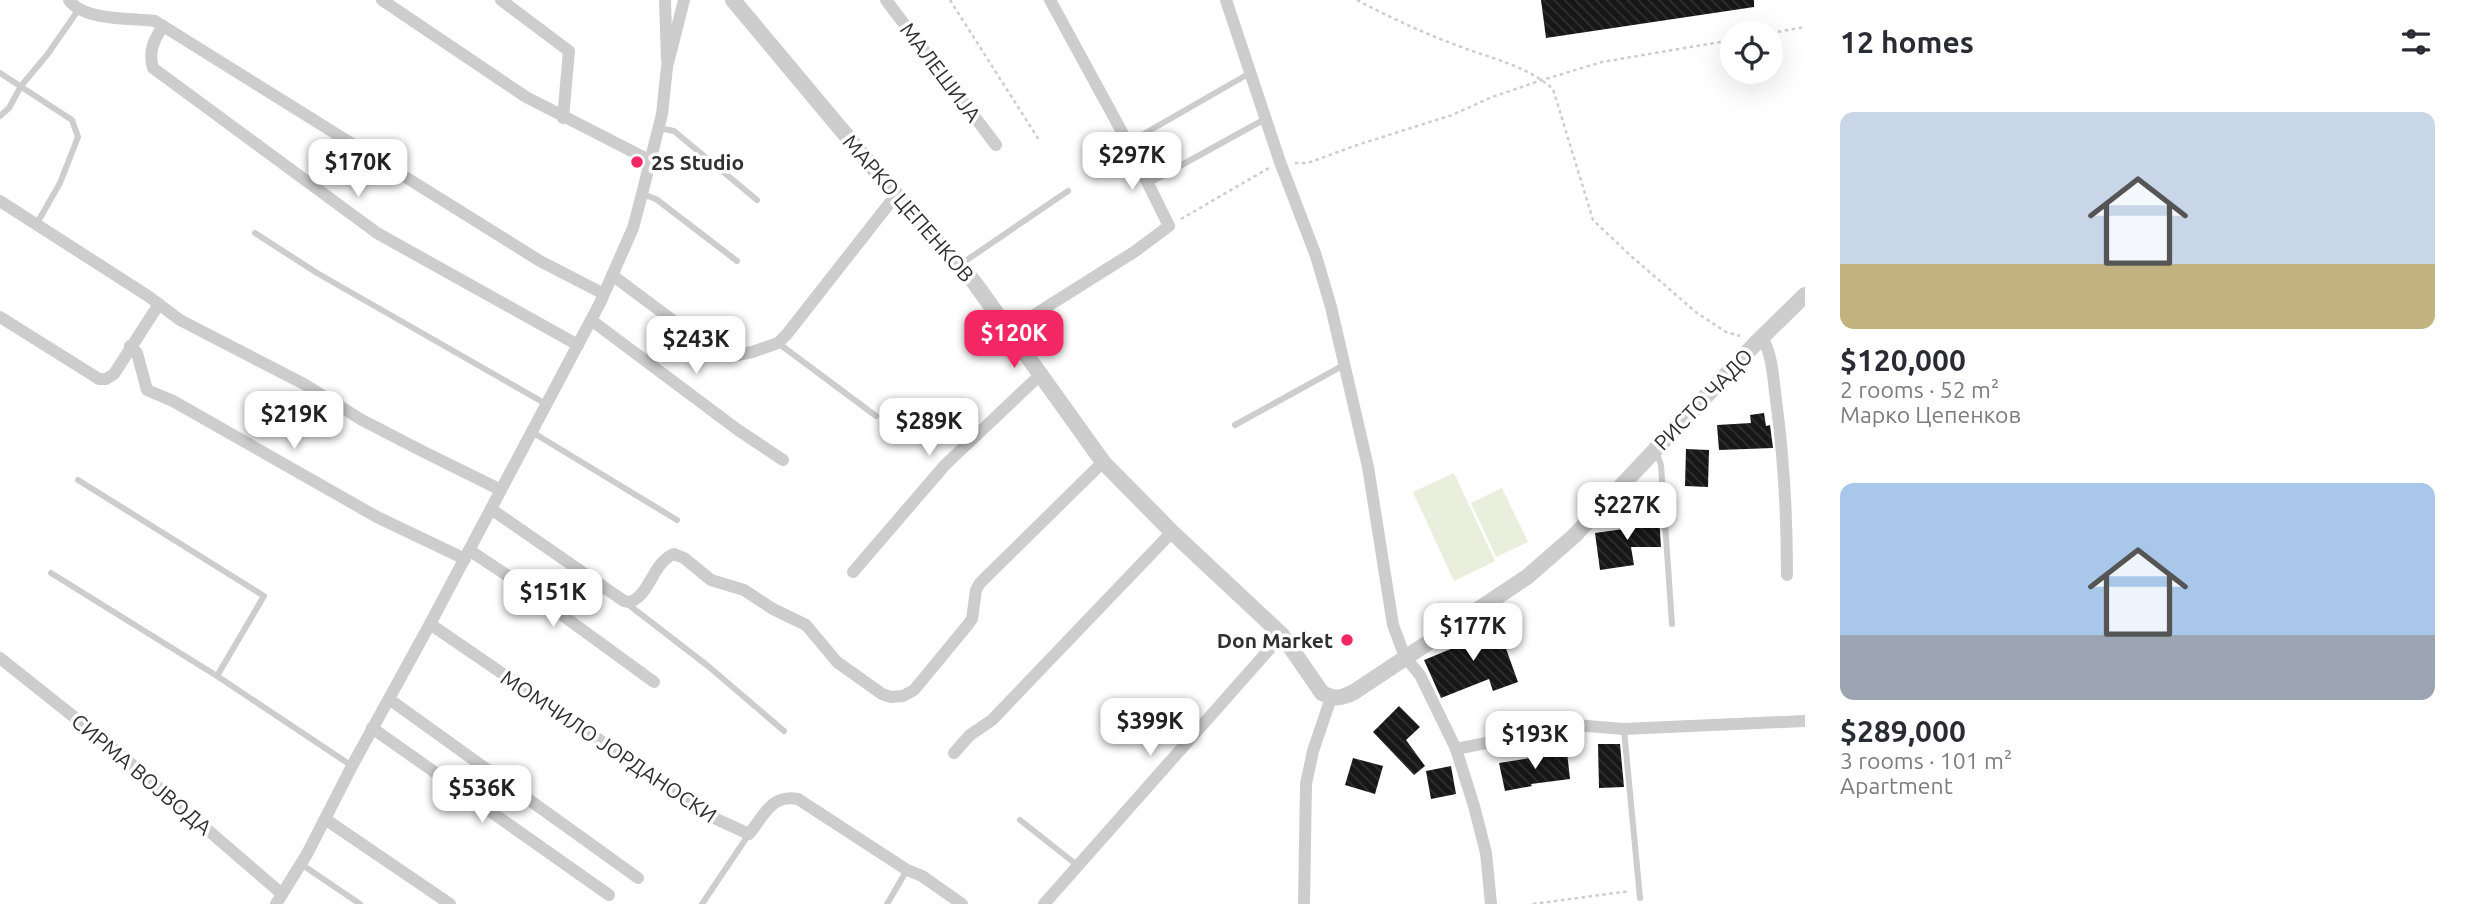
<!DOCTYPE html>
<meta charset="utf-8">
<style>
body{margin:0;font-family:Ubuntu,sans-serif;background:#f7f7f7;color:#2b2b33;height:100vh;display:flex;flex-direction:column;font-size:26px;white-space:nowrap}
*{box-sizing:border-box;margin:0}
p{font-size:23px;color:#7c7c81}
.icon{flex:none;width:38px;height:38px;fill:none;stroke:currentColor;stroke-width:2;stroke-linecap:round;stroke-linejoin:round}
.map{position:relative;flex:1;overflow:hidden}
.panel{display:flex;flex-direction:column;background:#fff;width:665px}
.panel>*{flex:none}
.buttons{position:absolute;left:1720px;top:21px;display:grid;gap:14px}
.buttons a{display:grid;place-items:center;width:63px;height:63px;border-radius:50%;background:#fff;box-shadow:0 7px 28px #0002;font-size:35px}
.price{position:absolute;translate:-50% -60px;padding:0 16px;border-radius:14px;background:#fff;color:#222;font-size:23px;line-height:46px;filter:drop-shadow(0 2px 4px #0008)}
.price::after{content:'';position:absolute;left:50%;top:42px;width:21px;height:16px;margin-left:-10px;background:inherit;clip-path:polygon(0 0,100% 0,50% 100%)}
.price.on{background:#f22763;color:#fff}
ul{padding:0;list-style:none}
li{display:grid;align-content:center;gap:14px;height:371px;padding:0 35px}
li span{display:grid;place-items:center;height:217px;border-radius:14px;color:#555}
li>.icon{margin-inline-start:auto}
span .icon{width:126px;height:126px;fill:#fffc;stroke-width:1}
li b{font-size:30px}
h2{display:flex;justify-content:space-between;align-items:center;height:84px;padding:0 35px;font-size:30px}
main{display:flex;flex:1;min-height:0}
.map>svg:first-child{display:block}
</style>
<main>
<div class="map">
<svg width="1805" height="904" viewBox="0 0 1805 904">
<defs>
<pattern id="building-back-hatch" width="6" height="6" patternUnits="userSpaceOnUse" patternTransform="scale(1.75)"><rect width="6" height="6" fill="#171717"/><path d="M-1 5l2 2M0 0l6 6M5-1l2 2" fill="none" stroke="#303030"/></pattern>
</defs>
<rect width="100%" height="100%" fill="#fff"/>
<!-- park -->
<g fill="#eaeedd">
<path d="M1454,473L1495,561L1454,581L1413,492Z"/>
<path d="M1502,488L1528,542L1496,557L1471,503Z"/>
</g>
<!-- building -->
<g fill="url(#building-back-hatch)">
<path d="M1541,0H1754V7L1546,38Z"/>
<path d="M1764,413L1766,426L1770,425L1773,448L1719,450L1717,425L1751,423L1750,415Z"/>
<path d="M1686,449L1709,450L1708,487L1685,486Z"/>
<path d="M1632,517L1659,518L1661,547H1631L1634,565L1600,570L1595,533L1631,528Z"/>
<path d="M1496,621L1518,682L1493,691L1489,679L1441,698L1424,660L1475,639L1472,629Z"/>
<path d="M1399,706L1420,727L1406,740L1425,766L1414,775L1373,732Z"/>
<path d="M1598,744H1620L1624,787L1599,788Z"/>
<path d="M1567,752L1570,779L1531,784L1532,786L1505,791L1499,763Z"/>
<path d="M1353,758L1383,766L1375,794L1345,785Z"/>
<path d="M1451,766L1456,794L1431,799L1426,771Z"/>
</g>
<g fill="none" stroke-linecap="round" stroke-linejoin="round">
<!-- path -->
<g stroke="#cdcdcd" stroke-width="2.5" stroke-dasharray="3.5 3.5" stroke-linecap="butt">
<path d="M950,0L1039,140"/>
<path d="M1357,0C1389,17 1421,32 1456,45C1489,58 1526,65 1553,89L1593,220L1631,256L1697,313L1726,332L1740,336"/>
<path d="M1771,33L1805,27"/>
<path d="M1295,163H1308L1354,146L1452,115L1492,97L1542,80L1602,62L1732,40"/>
<path d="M1181,219L1269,168"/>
<path d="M1533,904L1630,891"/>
</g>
<!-- service -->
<g stroke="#cdcdcd" stroke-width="6">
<path d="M0,73L72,120L78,137L60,183L36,225"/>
<path d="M0,116L9,108L21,86L47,55L79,9"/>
<path d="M659,128L674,131L757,200"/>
<path d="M1128,143L1250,73"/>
<path d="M1149,183L1265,119"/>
<path d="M642,194L656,199L737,261"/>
<path d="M255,233L317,273L546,404"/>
<path d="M961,264L1068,191"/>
<path d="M778,343L876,416"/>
<path d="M1235,425L1344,365"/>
<path d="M532,432L677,520"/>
<path d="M1656,451L1661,465L1672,624"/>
<path d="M78,480L264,596L217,676"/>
<path d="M51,573L217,676L352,766"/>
<path d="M625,602L708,666L784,731"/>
<path d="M1624,730L1640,898"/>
<path d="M1020,820L1077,865"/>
<path d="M301,864L360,904"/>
<path d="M702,904L749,834"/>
<path d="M887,904L907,870"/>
</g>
<!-- minor -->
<g stroke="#cdcdcd" stroke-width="12">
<path d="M69,0C84,21 130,18 155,21L540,261L604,294"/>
<path d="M382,0L526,97L651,161"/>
<path d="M501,0L569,51L563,118"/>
<path d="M665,0L667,60"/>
<path d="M886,0L996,145"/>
<path d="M1226,0L1280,162L1316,256L1331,307L1368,467L1393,625L1405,657L1420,675L1456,749L1474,806L1486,853L1491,904"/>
<path d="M163,26C154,40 148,51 153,68L377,233L578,345"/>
<path d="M0,201L148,296L180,320L304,384L362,420L424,452L501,490"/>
<path d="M612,275L715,352L737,355L752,352L778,343L787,334L896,195"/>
<path d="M0,317L99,379H106L114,374L159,304"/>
<path d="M591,320L738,430L783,460"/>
<path d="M1010,330L1134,252L1169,226L1128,143L1050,0"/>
<path d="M1762,337C1773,356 1773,379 1776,400C1784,459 1787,516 1787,575"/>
<path d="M130,346L137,353L147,390L173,401L377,517L465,559"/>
<path d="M491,509L624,601L630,602C651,594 652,563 674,554L684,558L711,580L744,590L773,609L806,625L837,662L882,694L891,697L903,696L914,690L966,627L972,619L976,590L980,583L1103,462"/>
<path d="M469,550L514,580L654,682"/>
<path d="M853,572L945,465L1039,376"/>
<path d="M430,624L712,817L749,834C764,816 771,794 798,799L907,870L922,876L962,904"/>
<path d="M0,658L108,744L282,894"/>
<path d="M389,699L638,878"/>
<path d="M372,728L609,895"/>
<path d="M1456,749L1576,725L1623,729L1805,721"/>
<path d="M954,753L970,735L992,720L1172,532"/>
<path d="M325,819L450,904"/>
<path d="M276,904L307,854L352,766L430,624L600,303L633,228L642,194L662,114L667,67L684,0"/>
<path d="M1044,904L1282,635"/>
<path d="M1304,904L1306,784L1313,751L1331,698"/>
</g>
<!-- tertiary -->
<path stroke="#cdcdcd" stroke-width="16" d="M733,0L896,195L974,282L1103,462L1172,532L1282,635L1322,693C1335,700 1342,698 1354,692L1527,577L1574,536L1756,343L1805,295"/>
</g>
<!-- markers -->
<g fill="#f22763" stroke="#fff" stroke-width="2.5">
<circle cx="637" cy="162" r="7"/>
<circle cx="1347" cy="640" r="7"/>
</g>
<g text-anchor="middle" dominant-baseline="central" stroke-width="7" stroke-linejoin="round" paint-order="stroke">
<!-- street labels -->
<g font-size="21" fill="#303030" stroke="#fff">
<text transform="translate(941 72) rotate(53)">МАЛЕШИЈА</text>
<text transform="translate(909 208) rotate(49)">МАРКО ЦЕПЕНКОВ</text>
<text transform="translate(1703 399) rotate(-46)">РИСТО ЧАДО</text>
<text transform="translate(609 746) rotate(34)">МОМЧИЛО ЈОРДАНОСКИ</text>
<text transform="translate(142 774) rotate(40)">СИРМА ВОЈВОДА</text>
</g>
<!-- poi labels -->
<g font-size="21" font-weight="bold" fill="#303030" stroke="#fff" text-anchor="start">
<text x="651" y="162">2S Studio</text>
<text x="1333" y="640" text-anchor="end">Don Market</text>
</g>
</g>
</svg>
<div class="buttons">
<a><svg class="icon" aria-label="locate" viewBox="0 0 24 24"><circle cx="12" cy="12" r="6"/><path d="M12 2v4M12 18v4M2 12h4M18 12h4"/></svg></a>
</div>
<b class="price" style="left:1132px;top:192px">$297K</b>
<b class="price" style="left:358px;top:199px">$170K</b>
<b class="price on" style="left:1014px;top:370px">$120K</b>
<b class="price" style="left:696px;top:376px">$243K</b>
<b class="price" style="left:294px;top:451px">$219K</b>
<b class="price" style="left:929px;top:458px">$289K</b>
<b class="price" style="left:1627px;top:542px">$227K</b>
<b class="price" style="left:553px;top:629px">$151K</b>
<b class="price" style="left:1473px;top:663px">$177K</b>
<b class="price" style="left:1150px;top:758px">$399K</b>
<b class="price" style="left:1535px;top:771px">$193K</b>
<b class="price" style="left:482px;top:825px">$536K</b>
</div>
<section class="panel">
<h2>12 homes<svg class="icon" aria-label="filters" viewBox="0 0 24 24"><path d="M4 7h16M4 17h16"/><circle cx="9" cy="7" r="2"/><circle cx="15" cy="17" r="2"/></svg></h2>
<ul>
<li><span style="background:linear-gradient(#c9d6e8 70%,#c2b280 0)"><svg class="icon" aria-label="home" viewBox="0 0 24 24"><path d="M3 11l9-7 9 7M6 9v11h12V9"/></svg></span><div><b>$120,000</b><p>2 rooms · 52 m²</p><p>Марко Цепенков</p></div></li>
<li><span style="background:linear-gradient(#a9c7e8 70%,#9aa5b1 0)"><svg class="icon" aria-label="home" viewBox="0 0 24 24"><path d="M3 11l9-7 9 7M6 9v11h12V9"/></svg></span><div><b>$289,000</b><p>3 rooms · 101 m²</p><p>Apartment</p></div></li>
</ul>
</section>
</main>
